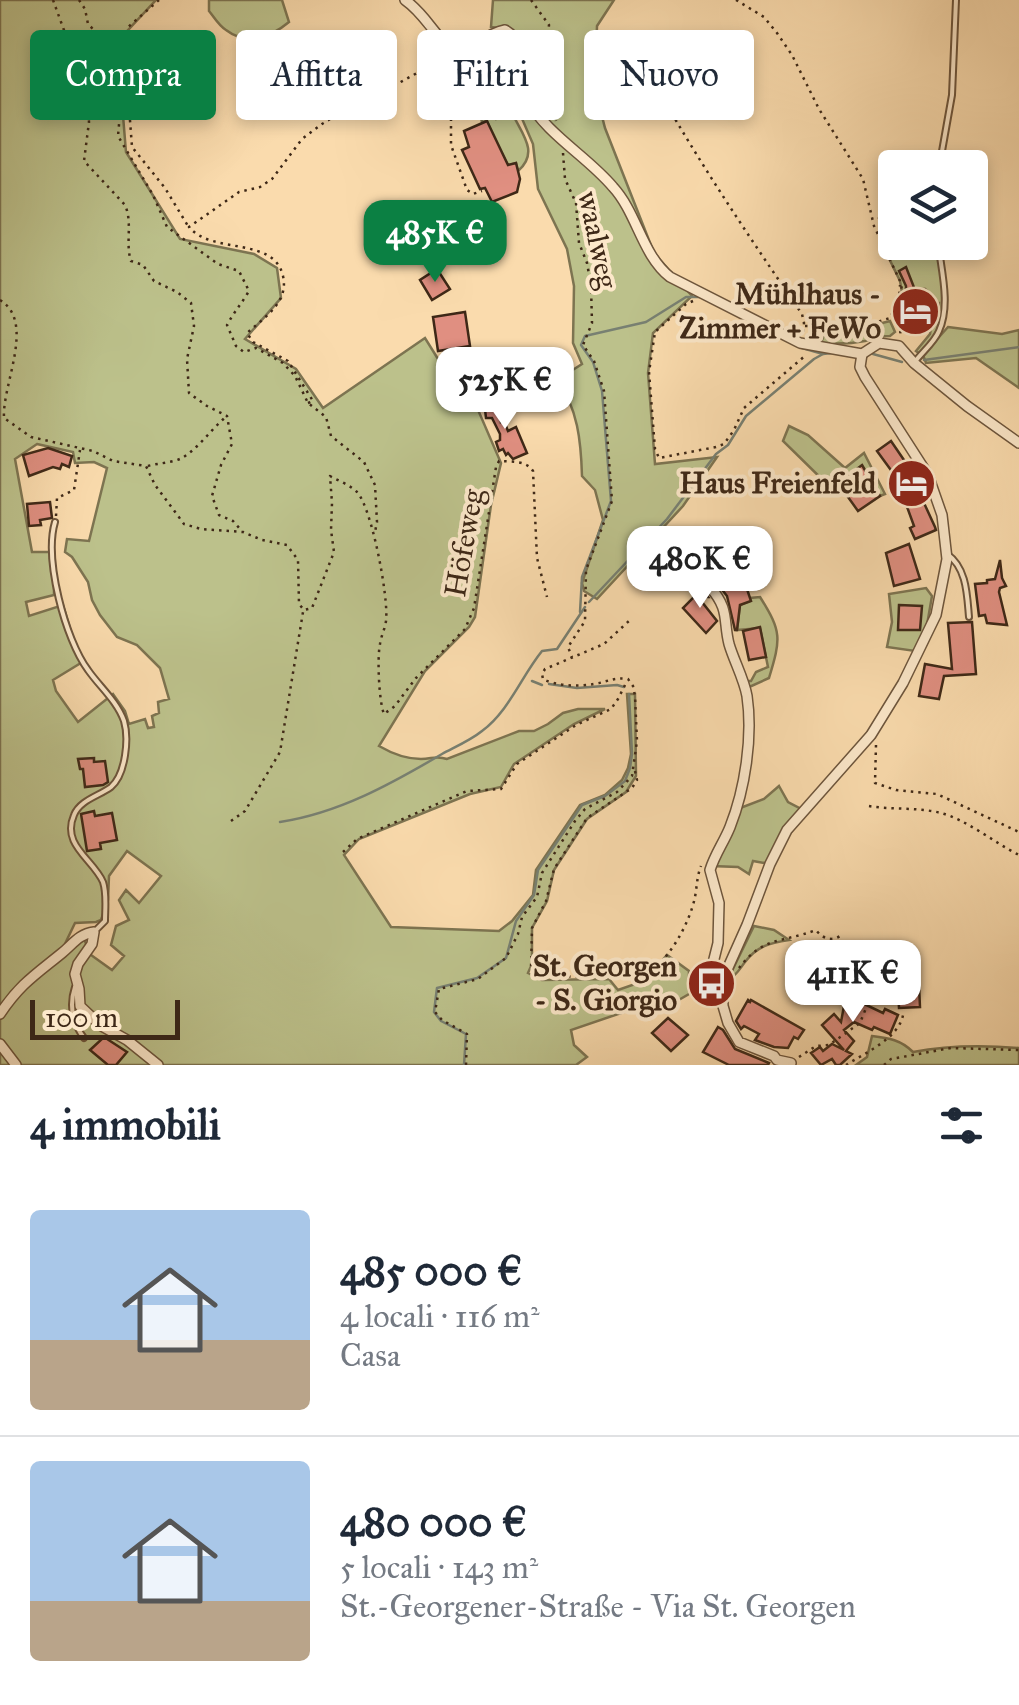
<!DOCTYPE html>
<html lang="it">
<meta charset="utf-8">
<style>
body{margin:0;font-family:"IM FELL Great Primer",serif;background:#f2f2f3;color:#1f2937;height:100vh;display:flex;flex-direction:column;font-size:38px;white-space:nowrap}
*{box-sizing:border-box;margin:0}
p{font-size:32px;color:#747a83}
.icon{flex:none;width:55px;height:55px;fill:none;stroke:currentColor;stroke-width:2;stroke-linecap:round;stroke-linejoin:round}
.map{position:relative;height:1065px;overflow:hidden}
.details{display:flex;flex-direction:column;background:#fff;flex:1}
.details>*{flex:none}
.guide{position:absolute;left:30px;top:30px;width:960px;height:90px;display:flex;gap:20px}
.fabs{position:absolute;left:878px;top:150px;display:grid;gap:20px}
.fabs a{display:grid;place-items:center;width:110px;height:110px;border-radius:10px;background:#fff;box-shadow:0 5px 15px #0003;font-size:50px}
.scale{position:absolute;left:30px;bottom:25px;width:150px;box-sizing:border-box;padding-left:10px;border:5px solid #3e2817;border-top:0;font-size:28px;line-height:35px;white-space:nowrap;color:#3e2817;-webkit-text-stroke:8px #fce8ca;paint-order:stroke}
.price{position:absolute;translate:-50% -85px;padding:0 22px;border-radius:20px;background:#fff;color:#222;font-size:32px;line-height:65px;filter:drop-shadow(0 2px 5px #0008)}
.price::after{content:'';position:absolute;left:50%;top:60px;width:30px;height:22px;margin-left:-15px;background:inherit;clip-path:polygon(0 0,100% 0,50% 100%)}
.price.on{background:#0b8043;color:#fff}
ul{padding:0;list-style:none}
li{display:flex;align-items:center;gap:30px;height:250px;padding:0 30px}
li+li{border-top:2px solid #e0e1e3}
li span{display:grid;place-items:center;flex:none;width:280px;height:200px;border-radius:10px;color:#555}
li>.icon{margin-inline-start:auto}
span .icon{width:120px;height:120px;fill:#fffc;stroke-width:1}
li b{font-size:42px}
h2{display:flex;justify-content:space-between;align-items:center;height:120px;padding:0 30px;font-size:42px}
.chip{padding:0 35px;border-radius:10px;background:#fff;box-shadow:0 5px 15px #0003;font-size:35px;line-height:90px}
.chip.on{background:#0b8043;color:#fff}
.map>svg:first-child{display:block}
</style>
<div class="map">
<svg width="1019" height="1065" viewBox="0 0 1019 1065">
<rect width="100%" height="100%" fill="#fadbad"/>
<filter id="stains"><feTurbulence type="fractalNoise" baseFrequency=".002" numOctaves="4"/><feColorMatrix values="0 0 0 0 .2 0 0 0 0 .09 0 0 0 0 .02 0 0 0 .5 -.17"/></filter>
<radialGradient id="worn" r=".72"><stop offset=".6" stop-color="#630" stop-opacity="0"/><stop offset="1" stop-color="#630" stop-opacity=".3"/></radialGradient>
<!-- green -->
<g fill="#bcc18b" stroke="#7d7451" stroke-width="2.5" fill-rule="evenodd">
<path d="M0,0H156L117,42L126,152L180,239L254,254L277,268L281,298L245,339L296,369L323,408L425,338L438,359L479,349L496,379L469,389L501,463L491,505L475,617L469,627L425,671L379,746C391,753 407,759 421,759C432,759 436,755 447,759L519,731H534L548,724L563,713L578,709H605L574,724L514,764L501,787L470,794L359,839L344,855L391,927L499,931L512,921L533,895L536,870L580,805L605,795L622,780L628,768L631,754L627,694H635L636,776L626,792L587,819L554,870L547,901L532,928V964L528,973L542,980L609,979L618,990L644,981L667,955L689,971V977L708,979V983L651,1016L627,1011L571,1030L574,1045L587,1057L576,1065H0ZM37,444L73,452L75,463L94,462L107,468L89,541L67,539L65,552L72,557L88,582L92,600L100,615L117,637L137,645L160,668L169,699L158,702L159,713L152,716L154,727L148,728L145,719L129,724L125,711L113,694L78,722L56,691L53,680L84,661L73,638L63,605L29,616L26,602L54,595V552H32L15,459ZM127,851L161,876L139,903L126,890L119,900L129,920L116,926L111,945L124,956L112,970L91,955L84,939L63,948L75,923L96,922L101,920L108,900L109,876Z"/>
<path d="M209,0H282L289,22C271,37 247,46 226,30C219,26 214,17 209,11Z"/>
<path d="M493,0H614L597,26L595,89L605,128L654,253L692,296L653,333L648,373L655,464L717,457L683,506L597,599L584,591L582,583L603,520L595,490L582,476C581,442 578,408 557,380L582,364L573,343L574,286L567,249L538,189L533,144L520,114L527,111L521,98L514,99L507,29L491,27Z"/>
<path d="M505,88L507,102L492,107L496,119L513,115C523,135 539,153 518,171L516,163L508,165L494,139L487,121L482,122L479,110L482,105L480,92Z"/>
<path d="M889,234H895V242L922,243L940,260L944,287L942,321L931,343L920,354L916,351L930,334L933,316H938L939,303H933L932,295L924,289L906,291L904,304L900,281L882,244Z"/>
<path d="M890,321L895,332L890,336C880,336 874,338 865,341C850,344 836,344 821,343L826,329H859Z"/>
<path d="M948,327L1002,334L1019,330V388L976,358L926,363L923,355Z"/>
<path d="M789,426L808,435L845,468L864,453L885,494L880,496L862,466L839,482L841,487L836,489L831,488L783,441Z"/>
<path d="M926,588L932,596L927,625L915,651L887,647L892,622L889,594Z"/>
<path d="M760,597C782,632 781,638 769,678L747,688V681H751L756,672L768,667L760,628L737,630L740,605L750,601V598Z"/>
<path d="M779,786L788,802L805,811L770,864L753,861L749,874L738,867L712,866L735,810L764,799Z"/>
<path d="M754,926L774,930L789,940C770,943 757,946 745,962C739,970 736,976 727,981Z"/>
<path d="M872,1036C889,1038 901,1040 913,1052C949,1045 983,1045 1019,1048V1065H856L867,1057Z"/>
</g>
<g fill="none" stroke-linecap="round" stroke-linejoin="round">
<!-- stream -->
<g stroke="#788072" stroke-width="2.5">
<path d="M802,348L823,354"/>
<path d="M873,354L902,362"/>
<path d="M924,360L1019,347"/>
<path d="M589,602L667,519L716,454L728,445L746,416L814,359L823,354L832,353"/>
<path d="M580,612L582,577L611,501L602,391L593,362L581,345L585,336L646,322L686,297H701"/>
<path d="M532,681L542,685"/>
<path d="M549,684L577,688L617,685L624,687"/>
<path d="M280,822C339,813 391,784 442,754C455,747 471,740 482,731C509,711 521,677 542,651L557,649L585,607"/>
<path d="M464,1065L466,1034L441,1021L434,1012L437,988L477,978L506,958L516,921L534,895L538,870L582,805L605,796L625,781L630,768L632,754L629,694"/>
</g>
</g>
<!-- building -->
<g fill="#e08f81" stroke="#3e2817" stroke-width="2.5">
<path d="M487,121L508,165L516,163L520,179L517,192L492,202L485,188L480,189L462,150L469,147L464,131Z"/>
<path d="M906,267L915,290L925,289L929,293L927,331H907L905,319L906,286L899,271Z"/>
<path d="M437,269L450,289L432,300L420,280Z"/>
<path d="M465,312L470,346L438,351L433,317Z"/>
<path d="M500,400L501,422L504,421L508,431L516,427L527,453L513,459L508,453L506,455L503,449L499,451L496,442L500,440V434L492,418H486L484,401Z"/>
<path d="M891,441L921,485L913,490L919,505L924,503L935,527L936,530L915,539L910,528L914,526L906,504L892,480L896,477L877,451Z"/>
<path d="M48,448L72,456L69,467L62,464L60,469L53,467L29,476L23,455Z"/>
<path d="M862,465L880,496L858,511L838,483Z"/>
<path d="M50,502L52,518L40,520L41,525L29,526L27,504Z"/>
<path d="M909,544L920,579L894,586L886,553Z"/>
<path d="M1000,560L1002,578L1006,586L1000,588L999,592L1007,625L987,623L985,615L979,616L975,584L987,583V580L995,579Z"/>
<path d="M712,561L722,580L742,574L751,601L740,605L737,630H735L727,596L716,582L711,579L704,566Z"/>
<path d="M702,589L708,597H698L717,621L706,633L683,608L695,596L693,590Z"/>
<path d="M899,605L922,606L920,630H898Z"/>
<path d="M972,622L976,674L944,676L939,699L919,696L925,664L952,669L948,623Z"/>
<path d="M760,627L766,657L749,660L743,631Z"/>
<path d="M94,758V762L105,761L108,782L103,785L85,787L83,769H80L78,759Z"/>
<path d="M94,811L95,816L112,813L117,840L100,843L101,849L87,851L81,814Z"/>
<path d="M862,980L874,987L864,1004L883,1013L885,1009L898,1015L890,1034L874,1027L872,1030L854,1022L844,1030L854,1041L846,1051L852,1054L840,1065H836L832,1059L821,1065L811,1053L820,1047L823,1051L832,1044L844,1050L822,1025L834,1014L841,1022L844,1006L851,1000Z"/>
<path d="M919,985L920,1007L899,1008L898,986Z"/>
<path d="M748,1000L750,1002L751,1000L804,1030L798,1039L794,1037L788,1048L774,1047L755,1040L759,1034L744,1026L741,1029L736,1021Z"/>
<path d="M668,1018L688,1035L671,1051L652,1033Z"/>
<path d="M718,1027L723,1030L735,1049L769,1063L768,1065H729L703,1052Z"/>
<path d="M104,1037L127,1052L116,1065H108L90,1050Z"/>
</g>
<g fill="none" stroke-linecap="round" stroke-linejoin="round">
<defs>
<g id="service">
<path d="M939,168L952,95L956,0"/>
<path d="M914,363C922,352 934,343 939,331C951,304 941,270 938,242"/>
<path d="M55,522C44,559 65,639 88,670C99,686 117,701 124,721C129,738 126,774 111,787C99,796 80,800 74,815C61,845 93,859 103,882C107,894 105,909 105,921L94,932"/>
<path d="M947,554C967,568 967,595 969,617"/>
<path d="M75,987C69,1005 72,1022 84,1038"/>
</g>
<g id="minor">
<path d="M405,0C424,13 432,32 449,47C453,50 458,52 463,51C476,48 485,34 505,30C532,46 514,75 527,99C547,135 587,156 613,187C637,213 642,255 670,277L800,343L862,354L879,343L899,346L914,363L967,406L1019,443"/>
<path d="M710,587C730,610 723,620 729,644C734,661 744,679 747,696C753,737 745,789 730,827C724,842 715,854 710,870L719,903L718,943L712,967V971L722,981"/>
<path d="M0,1014C20,984 35,975 62,953C73,944 79,934 94,932L92,944L78,964L75,974L79,989L80,1006L100,1025L127,1040L158,1065"/>
<path d="M0,1044L16,1065"/>
<path d="M791,1063L777,1060L774,1056L739,1042L728,1023L723,1006L722,981L747,925L770,864L787,830L871,735L903,683L936,615L947,559L942,515L928,475L865,377L860,367L862,354"/>
</g>
</defs>
<!-- service casing -->
<use href="#service" stroke="#6d553c" stroke-width="8"/>
<!-- minor casing -->
<use href="#minor" stroke="#6d553c" stroke-width="12"/>
<!-- path -->
<g stroke="#3e2817" stroke-width="2.5" stroke-dasharray="2.5 5" stroke-linecap="butt">
<path d="M53,0L65,33L86,75L89,122L84,161L125,205C133,223 125,243 131,261L143,265L154,281L177,292L191,303L194,326L187,359L189,393L207,406L227,416L232,444L221,465L212,496L219,515L233,521L241,530"/>
<path d="M79,0L85,9L88,24L101,37L106,47L107,69L118,97L120,113L118,136L153,195L167,227L218,264L239,271L249,291C242,303 234,312 227,325L236,346L244,352L256,348L283,363L295,376L308,403L326,417L331,436L364,462L375,485L377,522L375,532"/>
<path d="M159,0L127,28L124,41L132,147L165,188L188,226"/>
<path d="M531,0L549,25L545,62L556,121"/>
<path d="M736,0L764,17L777,33L792,55L819,109L863,179L874,226L900,281L903,294L900,337"/>
<path d="M462,60L458,67L451,119V145L467,190L473,194L482,191"/>
<path d="M642,61C690,149 745,231 802,314L804,323L803,332"/>
<path d="M563,153L565,179L576,203L579,243L587,263L591,286L592,323L583,345L594,361L604,391L612,501L586,570L585,621L568,647L572,657"/>
<path d="M878,219L895,211"/>
<path d="M894,234L895,233"/>
<path d="M0,300C36,322 2,384 4,418L31,437L93,451L113,461L146,466L155,485L184,524L201,529L243,532L262,540L287,545L298,560L299,604L304,610L312,608L334,552L331,530L332,503L330,476C339,481 350,485 357,492C372,508 389,599 386,621C385,629 381,636 380,644C377,658 379,702 384,714L395,706L416,678L465,629L474,608L496,467L499,461C511,462 526,460 533,471L537,558L547,597"/>
<path d="M693,301L686,304L655,332L649,372L655,449L659,458L716,447L724,444L734,430L744,408L806,355"/>
<path d="M805,326L857,328L890,318L899,300L900,285"/>
<path d="M308,403L313,401L288,361L253,342L247,333C265,317 289,302 283,276C274,236 212,255 189,227L239,192L260,187L272,179L302,139L322,124L351,106L368,100L446,57"/>
<path d="M148,466C158,463 172,463 182,458C199,448 211,429 227,416"/>
<path d="M56,516L57,498L74,490L80,450"/>
<path d="M876,745L875,783L896,790L937,794L1019,832"/>
<path d="M635,771L637,780L632,788L587,818L554,869L546,901L532,928L531,969L533,972L546,977L600,976L622,971L647,976"/>
<path d="M869,806C892,810 918,807 941,813C967,820 995,843 1019,855"/>
<path d="M231,821L245,811L280,752L303,612"/>
<path d="M343,852L357,839L467,791L501,789L517,764L576,725L611,709L618,699L627,681"/>
<path d="M739,968C763,936 782,943 816,930C822,938 831,942 840,936"/>
<path d="M637,980C665,968 689,926 695,897C697,886 697,876 701,866"/>
<path d="M799,1057L816,1046L829,1045L860,1023L875,986L876,974"/>
<path d="M466,1065L467,1034L442,1020L435,1012L439,989L478,979L506,958L518,934L522,917L537,897L542,873L575,821L585,809L617,792L632,776L637,741L635,696L633,686L628,679C614,677 607,682 594,684C578,687 556,686 543,679L542,674L545,669L604,644L630,620"/>
<path d="M846,1065C865,1053 899,1038 903,1015"/>
<path d="M884,1065L891,1059L951,1048L1019,1050"/>
</g>
<!-- service -->
<use href="#service" stroke="#fce8ca" stroke-width="4"/>
<!-- minor -->
<use href="#minor" stroke="#fce8ca" stroke-width="9"/>
</g>
<!-- icons -->
<defs>
<symbol id="hotel-disc" viewBox="-11 -11 22 22"><circle r="9.5" fill="#8f2418" stroke="#fce8ca"/><path d="M-6-4.5h1.5V1H6V5H4.5V3h-9V5H-6ZM-4 0a1.8 1.8 0 1 1 3.6 0ZM.5 0V-2.5h3Q6-2.5 6 0Z" fill="#fff"/></symbol>
<symbol id="bus-disc" viewBox="-11 -11 22 22"><circle r="9.5" fill="#8f2418" stroke="#fce8ca"/><path d="M-5-6H5V4H4V6H2V4H-2V6H-4V4H-5ZM-3.5-4V0h7V-4ZM-3.5 1.2v1.5H-2V1.2ZM2 1.2v1.5H3.5V1.2Z" fill="#fff"/></symbol>
</defs>
<g fill-rule="evenodd">
<use href="#hotel-disc" x="888" y="284" width="55" height="55"/>
<use href="#hotel-disc" x="884" y="456" width="55" height="55"/>
<use href="#bus-disc" x="684" y="956" width="55" height="55"/>
</g>
<g text-anchor="middle" dominant-baseline="central" stroke-width="8" stroke-linejoin="round" paint-order="stroke">
<!-- street labels -->
<g font-size="30" fill="#3e2817" stroke="#fce8ca">
<text transform="translate(598 240) rotate(78)">waalweg</text>
<text transform="translate(464 543) rotate(-80)">Höfeweg</text>
</g>
<!-- poi labels -->
<g font-size="30" font-weight="bold" fill="#3e2817" stroke="#fce8ca" text-anchor="end">
<text x="881" y="294">Mühlhaus -<tspan x="881" dy="34">Zimmer + FeWo</tspan></text>
<text x="876" y="483">Haus Freienfeld</text>
<text x="677" y="966">St. Georgen<tspan x="677" dy="34">- S. Giorgio</tspan></text>
</g>
</g>
<rect width="100%" height="100%" filter="url(#stains)"/>
<rect width="100%" height="100%" fill="url(#worn)"/>
</svg>
<div class="fabs">
<a><svg class="icon" aria-label="layers" viewBox="0 0 24 24"><path d="M12 4l9 5-9 5-9-5zM3 14l9 5 9-5"/></svg></a>
</div>
<div class="scale">100 m</div>
<b class="price on" style="left:435px;top:285px">485K €</b>
<b class="price" style="left:505px;top:432px">525K €</b>
<b class="price" style="left:700px;top:611px">480K €</b>
<b class="price" style="left:853px;top:1025px">411K €</b>
<div class="guide">
<a class="chip on">Compra</a>
<a class="chip">Affitta</a>
<a class="chip">Filtri</a>
<a class="chip">Nuovo</a>
</div>
</div>
<section class="details">
<h2>4 immobili<svg class="icon" aria-label="filters" viewBox="0 0 24 24"><path d="M4 7h16M4 17h16"/><circle cx="9" cy="7" r="2"/><circle cx="15" cy="17" r="2"/></svg></h2>
<ul>
<li><span style="background:linear-gradient(#a9c7e8 65%,#b9a48a 0)"><svg class="icon" aria-label="home" viewBox="0 0 24 24"><path d="M3 11l9-7 9 7M6 9v11h12V9"/></svg></span><div><b>485 000 €</b><p>4 locali · 116 m²</p><p>Casa</p></div></li>
<li><span style="background:linear-gradient(#a9c7e8 70%,#b9a48a 0)"><svg class="icon" aria-label="home" viewBox="0 0 24 24"><path d="M3 11l9-7 9 7M6 9v11h12V9"/></svg></span><div><b>480 000 €</b><p>5 locali · 143 m²</p><p>St.-Georgener-Straße - Via St. Georgen</p></div></li>
</ul>
</section>
